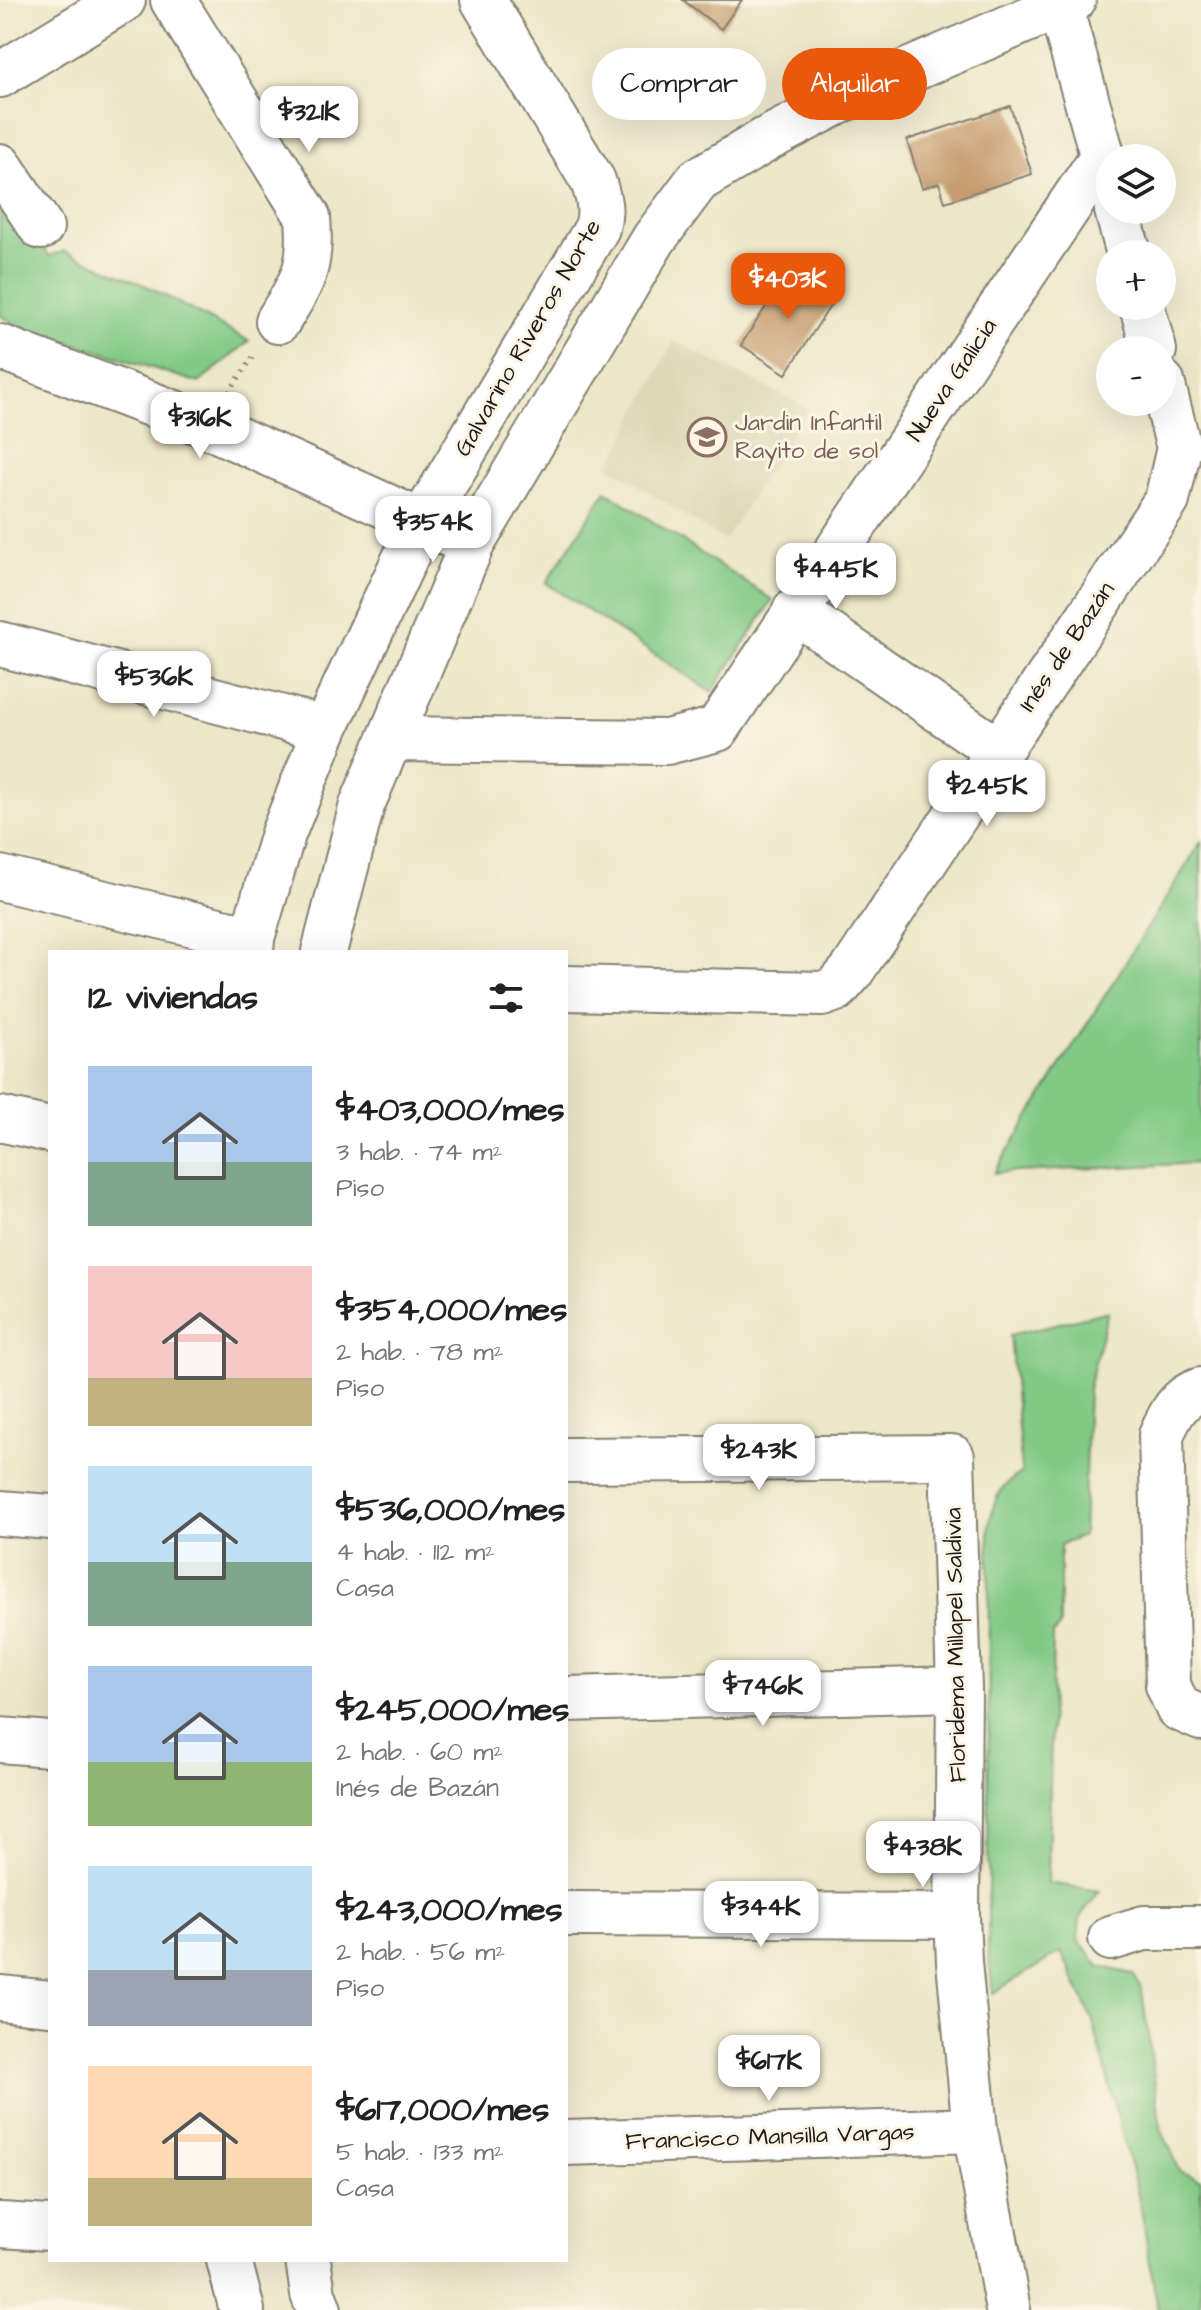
<!DOCTYPE html>
<html lang="es">
<meta charset="utf-8">
<style>
body{margin:0;font-family:"Architects Daughter",sans-serif;background:#f6f6f6;color:#222;height:100vh;display:flex;flex-direction:column;font-size:30px;white-space:nowrap}
*{box-sizing:border-box;margin:0}
p{font-size:26px;color:#767676}
.icon{flex:none;width:44px;height:44px;fill:none;stroke:currentColor;stroke-width:2;stroke-linecap:round;stroke-linejoin:round}
.map{position:relative;flex:1;overflow:hidden}
.sheet{position:absolute;left:48px;top:950px;width:520px;height:1312px;display:flex;flex-direction:column;background:#fff;border-radius:0px;box-shadow:0 8px 32px #0002}
.sheet>*{flex:none}
.hud{position:absolute;left:592px;top:48px;width:488px;height:72px;display:flex;gap:16px}
.controls{position:absolute;left:1096px;top:144px;display:grid;gap:16px}
.controls a{display:grid;place-items:center;width:80px;height:80px;border-radius:50%;background:#fff;box-shadow:0 8px 32px #0002;font-size:40px}
.price{position:absolute;translate:-50% -68px;padding:0 18px;border-radius:16px;background:#fff;color:#222;font-size:26px;line-height:52px;filter:drop-shadow(0 2px 4px #0008)}
.price::after{content:'';position:absolute;left:50%;top:48px;width:24px;height:18px;margin-left:-12px;background:inherit;clip-path:polygon(0 0,100% 0,50% 100%)}
.price.active{background:#ea580c;color:#fff}
ul{padding:0;list-style:none}
li{display:flex;align-items:center;gap:24px;height:200px;padding:0 40px}
li span{display:grid;place-items:center;flex:none;width:224px;height:160px;border-radius:0px;color:#555}
li>.icon{margin-inline-start:auto}
span .icon{width:96px;height:96px;fill:#fffc;stroke-width:1}
li b{font-size:34px}
h2{display:flex;justify-content:space-between;align-items:center;height:96px;padding:0 40px;font-size:34px}
.pill{padding:0 28px;border-radius:36px;background:#fff;box-shadow:0 8px 32px #0002;font-size:28px;line-height:72px}
.pill.active{background:#ea580c;color:#fff}
.map>svg:first-child{display:block}
</style>
<div class="map">
<svg width="1201" height="2310" viewBox="0 0 1201 2310">
<rect width="100%" height="100%" fill="#fcf5e5"/>
<filter id="ink" filterUnits="userSpaceOnUse"><feTurbulence type="fractalNoise" baseFrequency=".0125" numOctaves="2"/><feDisplacementMap in="SourceGraphic" scale="16" xChannelSelector="R" yChannelSelector="G"/><feConvolveMatrix kernelMatrix="1 2 1 2 8 2 1 2 1" color-interpolation-filters="sRGB"/></filter>
<filter id="wash" filterUnits="userSpaceOnUse"><feTurbulence type="fractalNoise" baseFrequency=".006" numOctaves="4" result="noise"/><feDisplacementMap in="SourceGraphic" scale="32" xChannelSelector="R" yChannelSelector="G"/><feGaussianBlur stdDeviation="1.8" result="paint"/><feColorMatrix in="noise" values="0 0 0 0 0 0 0 0 0 0 0 0 0 0 0 0 0 1.4 0 .05"/><feComposite in="paint" operator="in"/></filter>
<g filter="url(#wash)">
<rect width="100%" height="100%" fill="#ede6c8"/>
<!-- built -->
<path fill="#ded8b7" d="M674,341L808,408L724,541L609,466Z"/>
<!-- green -->
<g fill="#81c985" stroke="#4e7250" stroke-width="2">
<path d="M0,184L49,256L65,251L145,285L249,341L199,383L13,324L0,315Z"/>
<path d="M606,491L773,600L712,692L546,583Z"/>
<path d="M1201,842V1163L994,1173Z"/>
<path d="M1108,1311L1088,1389L1083,1536L1060,1545V1626L1053,1634L1048,1883L1100,1891L1080,1917L1078,1940L1099,1966L1133,1974L1142,1990L1161,2128L1180,2171L1201,2180V2309L1197,2310H1158L1140,2203L1092,2018L1061,1952L993,1993L988,1951L989,1528C992,1503 999,1485 1022,1473L1010,1335Z"/>
</g>
<g id="blocks">
<!-- building -->
<g fill="#c69c6f">
<path d="M683,0H742L721,29Z"/>
<path d="M1010,106L1032,174L945,202L939,183L922,188L907,140Z"/>
<path d="M791,268L836,297L786,374L741,345Z"/>
</g>
</g>
</g>
<g filter="url(#ink)">
<use href="#blocks" fill-opacity="0" stroke="#848172" stroke-width="2"/>
<g fill="none" stroke-linecap="round" stroke-linejoin="round">
<defs>
<g id="minor">
<path d="M173,0L308,217C312,267 304,279 278,321"/>
<path d="M1058,0L1110,182"/>
<path d="M0,75L123,0"/>
<path d="M0,166L41,227"/>
<path d="M1117,210L1129,254"/>
<path d="M1142,306L1154,350"/>
<path d="M0,347L206,425L448,534"/>
<path d="M795,611L997,750"/>
<path d="M0,644L325,729"/>
<path d="M390,739L667,742L717,729L1103,156"/>
<path d="M0,878L252,938"/>
<path d="M251,952L252,938L283,834L325,729L422,522L597,228C602,210 599,199 593,181L483,0"/>
<path d="M324,952L362,805L472,544L654,239L698,180L767,139L850,96L1073,0"/>
<path d="M566,988L822,994L836,989L851,972L1167,500L1179,448L1162,382"/>
<path d="M0,1119L50,1130"/>
<path d="M1201,1390C1178,1397 1170,1415 1161,1435L1168,1685L1178,1708L1201,1718"/>
<path d="M566,1460L952,1457L959,1689L957,1916L959,1962L975,2130L1008,2310"/>
<path d="M0,1513L50,1517"/>
<path d="M566,1699L959,1689"/>
<path d="M0,1740L50,1744"/>
<path d="M566,1914L957,1916"/>
<path d="M1111,1938L1144,1928H1201"/>
<path d="M0,1998L50,2003"/>
<path d="M566,2143L975,2130"/>
<path d="M0,2225L50,2228"/>
<path d="M229,2260L242,2310"/>
<path d="M308,2260L313,2294L319,2310"/>
</g>
</defs>
<!-- minor casing -->
<use href="#minor" stroke="#848172" stroke-width="48"/>
<!-- path -->
<path stroke="#848172" stroke-width="5" stroke-dasharray="2 6" stroke-linecap="butt" d="M229,392L255,354"/>
<!-- minor -->
<use href="#minor" stroke="#fff" stroke-width="44"/>
</g>
</g>
<!-- icons -->
<defs>
<symbol id="school-ring" viewBox="-11 -11 22 22"><circle r="9.5" fill="#fcf5e5" stroke="#8d6e63" stroke-width="1.5"/><path d="M0-5L7-2L0 1L-7-2ZM-4 1L0 2.5L4 1V4Q0 6-4 4Z" fill="#8d6e63"/></symbol>
</defs>
<g fill-rule="evenodd">
<use href="#school-ring" x="685" y="415" width="44" height="44"/>
</g>
<g text-anchor="middle" dominant-baseline="central" stroke-width="6" stroke-linejoin="round" paint-order="stroke">
<!-- street labels -->
<g font-size="24" fill="#1c1c1c" stroke="#fcf5e5">
<text transform="translate(528 338) rotate(-60)">Galvarino Riveros Norte</text>
<text transform="translate(952 380) rotate(-56)">Nueva Galicia</text>
<text transform="translate(1067 647) rotate(-56)">Inés de Bazán</text>
<text transform="translate(956 1645) rotate(-91)">Floridema Millapel Saldivia</text>
<text transform="translate(770 2137) rotate(-2)">Francisco Mansilla Vargas</text>
</g>
<!-- education labels -->
<g font-size="24" fill="#785e54" stroke="#fcf5e5" text-anchor="start">
<text x="735" y="423">Jardin Infantil<tspan x="735" dy="28">Rayito de sol</tspan></text>
</g>
</g>
</svg>
<div class="controls">
<a><svg class="icon" aria-label="layers" viewBox="0 0 24 24"><path d="M12 4l9 5-9 5-9-5zM3 14l9 5 9-5"/></svg></a>
<a>+</a>
<a>−</a>
</div>
<b class="price" style="left:309px;top:154px">$321K</b>
<b class="price active" style="left:788px;top:321px">$403K</b>
<b class="price" style="left:200px;top:460px">$316K</b>
<b class="price" style="left:433px;top:564px">$354K</b>
<b class="price" style="left:836px;top:611px">$445K</b>
<b class="price" style="left:154px;top:719px">$536K</b>
<b class="price" style="left:987px;top:828px">$245K</b>
<b class="price" style="left:759px;top:1492px">$243K</b>
<b class="price" style="left:763px;top:1728px">$746K</b>
<b class="price" style="left:923px;top:1889px">$438K</b>
<b class="price" style="left:761px;top:1949px">$344K</b>
<b class="price" style="left:769px;top:2103px">$617K</b>
<div class="hud">
<a class="pill">Comprar</a>
<a class="pill active">Alquilar</a>
</div>
<section class="sheet">
<h2>12 viviendas<svg class="icon" aria-label="filters" viewBox="0 0 24 24"><path d="M4 7h16M4 17h16"/><circle cx="9" cy="7" r="2"/><circle cx="15" cy="17" r="2"/></svg></h2>
<ul>
<li><span style="background:linear-gradient(#a9c7e8 60%,#7fa58c 0)"><svg class="icon" aria-label="home" viewBox="0 0 24 24"><path d="M3 11l9-7 9 7M6 9v11h12V9"/></svg></span><div><b>$403,000/mes</b><p>3 hab. · 74 m²</p><p>Piso</p></div></li>
<li><span style="background:linear-gradient(#f6c9c9 70%,#c2b280 0)"><svg class="icon" aria-label="home" viewBox="0 0 24 24"><path d="M3 11l9-7 9 7M6 9v11h12V9"/></svg></span><div><b>$354,000/mes</b><p>2 hab. · 78 m²</p><p>Piso</p></div></li>
<li><span style="background:linear-gradient(#bfe0f5 60%,#7fa58c 0)"><svg class="icon" aria-label="home" viewBox="0 0 24 24"><path d="M3 11l9-7 9 7M6 9v11h12V9"/></svg></span><div><b>$536,000/mes</b><p>4 hab. · 112 m²</p><p>Casa</p></div></li>
<li><span style="background:linear-gradient(#a9c7e8 60%,#8fb573 0)"><svg class="icon" aria-label="home" viewBox="0 0 24 24"><path d="M3 11l9-7 9 7M6 9v11h12V9"/></svg></span><div><b>$245,000/mes</b><p>2 hab. · 60 m²</p><p>Inés de Bazán</p></div></li>
<li><span style="background:linear-gradient(#bfe0f5 65%,#9aa5b1 0)"><svg class="icon" aria-label="home" viewBox="0 0 24 24"><path d="M3 11l9-7 9 7M6 9v11h12V9"/></svg></span><div><b>$243,000/mes</b><p>2 hab. · 56 m²</p><p>Piso</p></div></li>
<li><span style="background:linear-gradient(#ffd9b3 70%,#c2b280 0)"><svg class="icon" aria-label="home" viewBox="0 0 24 24"><path d="M3 11l9-7 9 7M6 9v11h12V9"/></svg></span><div><b>$617,000/mes</b><p>5 hab. · 133 m²</p><p>Casa</p></div></li>
</ul>
</section>
</div>
